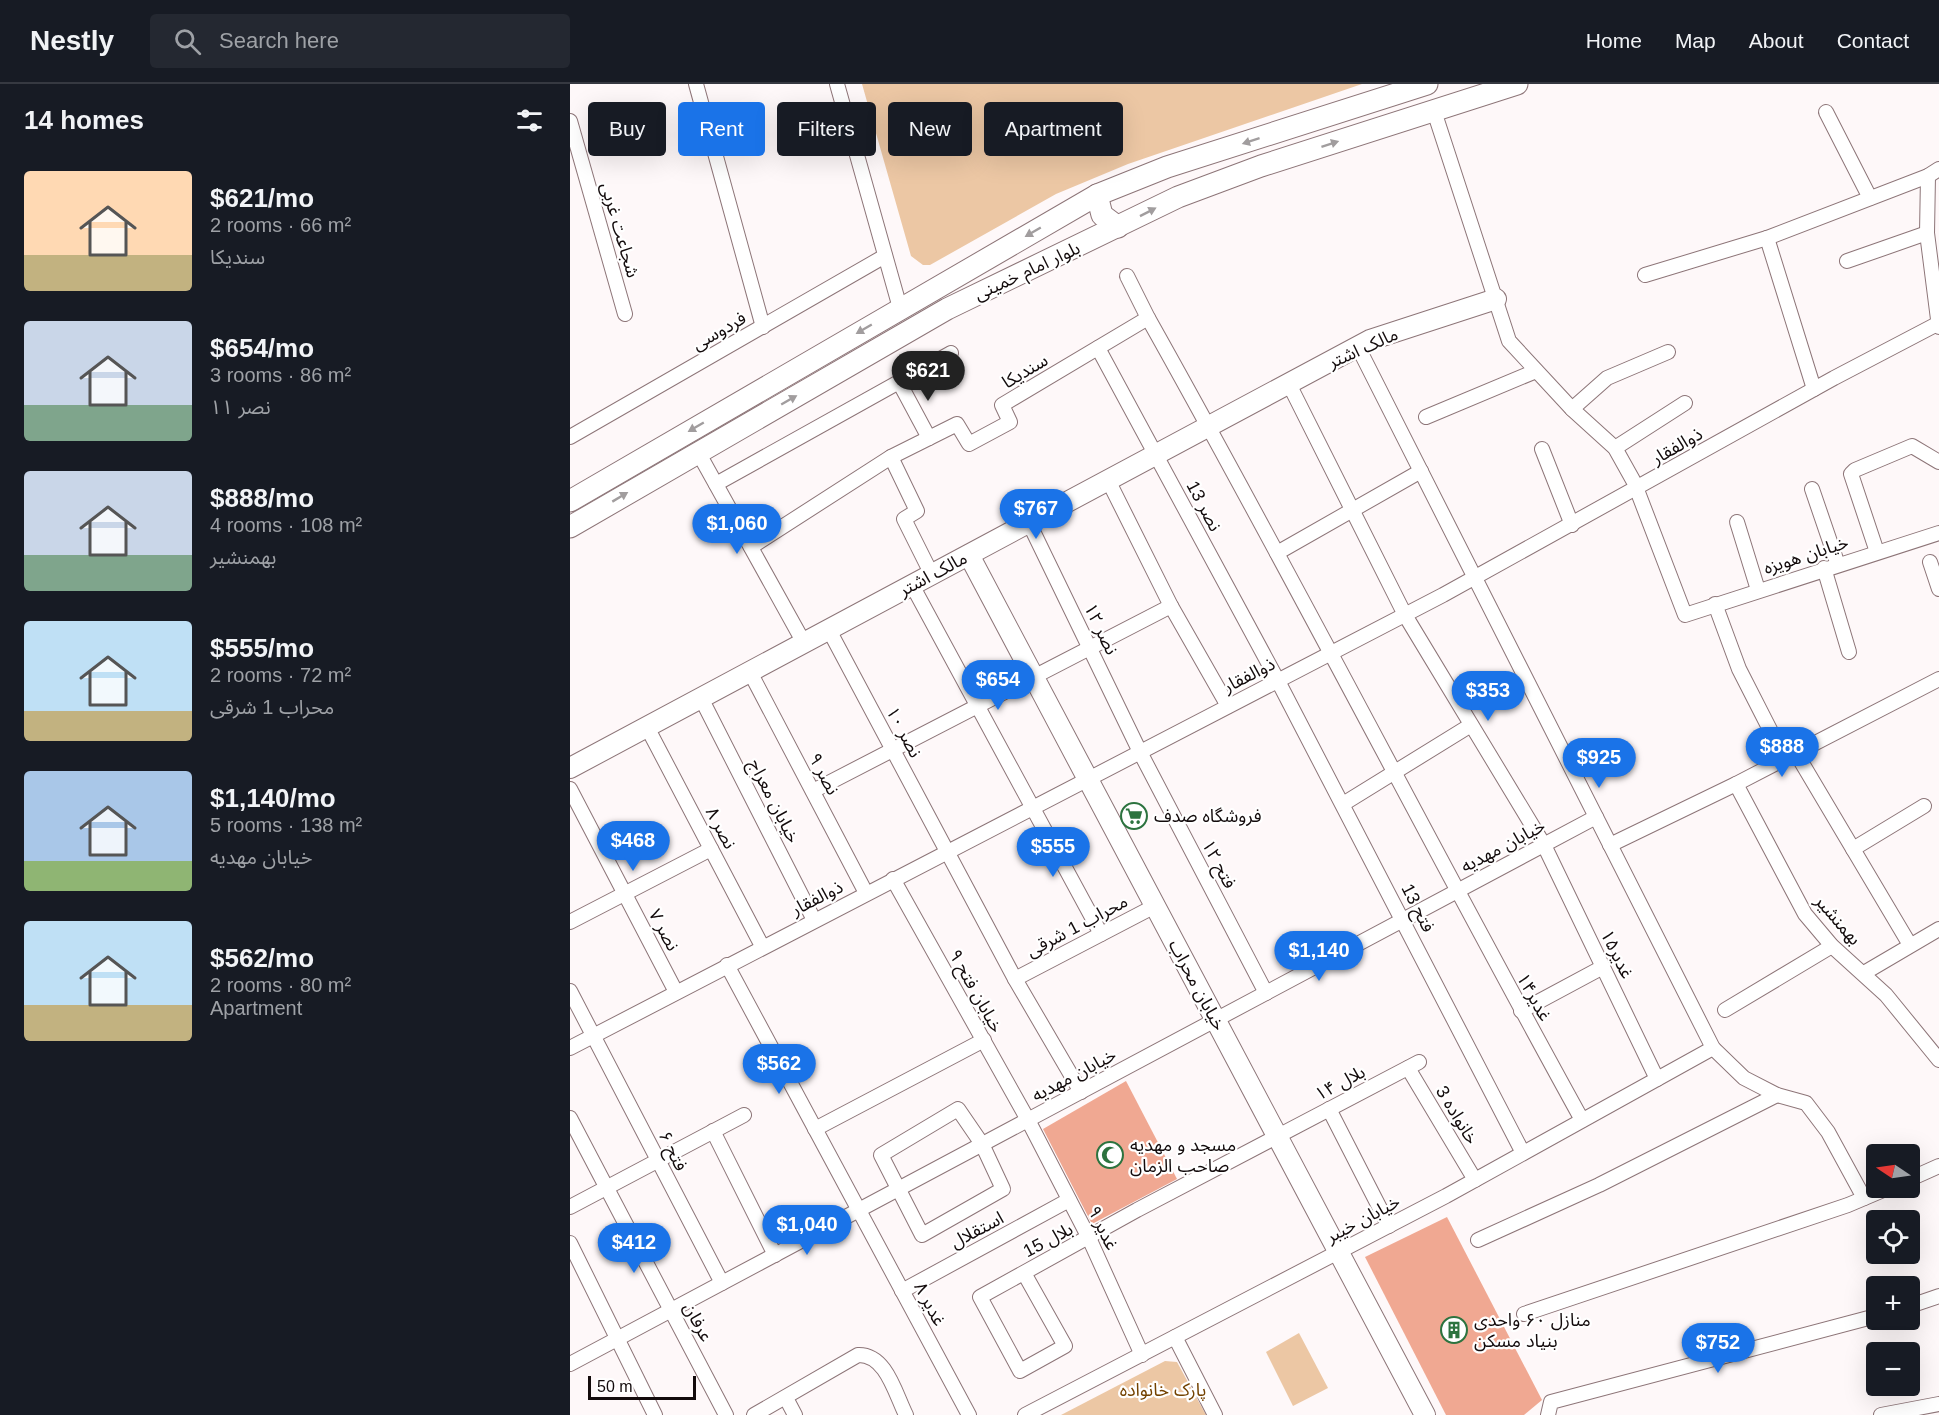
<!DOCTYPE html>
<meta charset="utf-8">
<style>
body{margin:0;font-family:Arial,"Noto Sans Arabic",sans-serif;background:#242831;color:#f1f3f6;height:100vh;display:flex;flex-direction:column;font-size:22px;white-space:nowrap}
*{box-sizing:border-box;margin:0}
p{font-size:20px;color:#9ea1a6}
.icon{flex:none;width:33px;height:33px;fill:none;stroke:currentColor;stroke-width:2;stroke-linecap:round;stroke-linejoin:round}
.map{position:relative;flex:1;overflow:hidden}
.drawer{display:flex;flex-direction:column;background:#171b24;width:570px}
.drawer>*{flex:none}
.banner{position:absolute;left:18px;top:18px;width:570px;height:54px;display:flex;gap:12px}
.needle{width:39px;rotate:283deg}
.tools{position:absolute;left:1296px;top:1060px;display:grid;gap:12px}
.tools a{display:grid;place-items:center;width:54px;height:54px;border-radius:6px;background:#171b24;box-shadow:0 6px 24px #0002;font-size:30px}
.scale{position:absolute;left:18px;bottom:15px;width:108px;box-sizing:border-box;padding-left:6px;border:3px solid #130b0c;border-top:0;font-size:16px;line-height:21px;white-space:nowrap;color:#130b0c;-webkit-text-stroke:4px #fff;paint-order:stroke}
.price{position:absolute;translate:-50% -51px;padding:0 14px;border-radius:21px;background:#1a73e8;color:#fff;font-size:20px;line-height:39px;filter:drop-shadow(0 2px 3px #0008)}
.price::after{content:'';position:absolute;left:50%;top:36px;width:18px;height:14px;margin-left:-9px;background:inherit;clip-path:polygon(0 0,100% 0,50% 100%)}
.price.current{background:#222;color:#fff}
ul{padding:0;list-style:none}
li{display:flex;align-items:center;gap:18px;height:150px;padding:0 24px}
li span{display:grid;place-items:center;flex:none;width:168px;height:120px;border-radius:6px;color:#555}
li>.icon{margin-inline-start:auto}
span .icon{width:72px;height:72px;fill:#fffc;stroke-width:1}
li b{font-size:26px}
h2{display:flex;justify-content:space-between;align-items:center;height:72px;padding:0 24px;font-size:26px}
.tag{padding:0 21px;border-radius:6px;background:#171b24;box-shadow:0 6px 24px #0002;font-size:21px;line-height:54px}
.tag.current{background:#1a73e8;color:#fff}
header{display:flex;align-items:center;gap:36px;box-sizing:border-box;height:84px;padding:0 30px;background:#171b24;border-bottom:2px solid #363941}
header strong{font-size:28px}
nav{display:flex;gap:33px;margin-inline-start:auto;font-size:21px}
.search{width:420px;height:54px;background:#242831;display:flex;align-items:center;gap:15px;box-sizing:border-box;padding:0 21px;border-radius:6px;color:#9ea1a6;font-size:22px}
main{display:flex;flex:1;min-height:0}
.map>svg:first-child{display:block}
</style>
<header>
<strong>Nestly</strong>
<div class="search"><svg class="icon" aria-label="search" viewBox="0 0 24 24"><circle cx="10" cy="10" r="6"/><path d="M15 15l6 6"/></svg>Search here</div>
<nav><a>Home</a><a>Map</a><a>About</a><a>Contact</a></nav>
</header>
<main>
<section class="drawer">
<h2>14 homes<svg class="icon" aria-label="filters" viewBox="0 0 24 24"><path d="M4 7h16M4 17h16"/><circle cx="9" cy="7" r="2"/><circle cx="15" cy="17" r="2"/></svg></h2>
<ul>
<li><span style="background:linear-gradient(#ffd9b3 70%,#c2b280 0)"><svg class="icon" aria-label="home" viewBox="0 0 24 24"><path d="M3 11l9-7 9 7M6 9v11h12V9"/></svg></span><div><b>$621/mo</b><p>2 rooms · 66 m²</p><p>سندیکا</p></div></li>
<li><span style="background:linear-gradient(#c9d6e8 70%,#7fa58c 0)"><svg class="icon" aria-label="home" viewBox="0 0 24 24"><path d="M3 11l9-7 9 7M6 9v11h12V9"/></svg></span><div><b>$654/mo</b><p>3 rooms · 86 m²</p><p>نصر ۱۱</p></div></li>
<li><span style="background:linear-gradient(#c9d6e8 70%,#7fa58c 0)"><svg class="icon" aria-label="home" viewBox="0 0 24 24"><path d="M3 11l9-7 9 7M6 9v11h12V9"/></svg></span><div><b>$888/mo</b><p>4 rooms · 108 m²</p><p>بهمنشیر</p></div></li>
<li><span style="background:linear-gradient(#bfe0f5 75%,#c2b280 0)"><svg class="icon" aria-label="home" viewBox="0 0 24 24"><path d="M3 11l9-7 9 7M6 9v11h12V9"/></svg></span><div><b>$555/mo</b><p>2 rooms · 72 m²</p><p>محراب 1 شرقی</p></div></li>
<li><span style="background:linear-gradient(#a9c7e8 75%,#8fb573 0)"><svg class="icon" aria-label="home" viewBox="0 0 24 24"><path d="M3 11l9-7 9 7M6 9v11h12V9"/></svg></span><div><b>$1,140/mo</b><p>5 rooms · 138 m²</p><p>خیابان مهدیه</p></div></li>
<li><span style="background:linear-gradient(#bfe0f5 70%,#c2b280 0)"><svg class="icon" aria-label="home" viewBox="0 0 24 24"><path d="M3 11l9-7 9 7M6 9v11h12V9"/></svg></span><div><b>$562/mo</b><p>2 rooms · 80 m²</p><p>Apartment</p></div></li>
</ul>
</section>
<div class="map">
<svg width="1369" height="1331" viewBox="0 0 1369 1331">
<rect width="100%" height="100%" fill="#fef8f9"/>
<!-- green -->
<g fill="#ecc7a4">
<path d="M292,0H792L558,80L486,110L360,181H353L341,172Z"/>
<path d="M729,1249L758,1304L723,1322L696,1268Z"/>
<path d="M595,1277L607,1278L636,1331H491Z"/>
</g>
<!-- building -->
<g fill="#f0a892">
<path d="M556,997L607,1095L522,1140L473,1045Z"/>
<path d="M877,1133L972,1316L954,1331H876L795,1173Z"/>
</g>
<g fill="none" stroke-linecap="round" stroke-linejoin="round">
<defs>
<g id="street">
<path d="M126,0L193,243"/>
<path d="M267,0L330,224"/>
<path d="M864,27L939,257L1002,325L1045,364L1064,398L1115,531L1369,449"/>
<path d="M1256,28L1300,114"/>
<path d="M0,37L55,230"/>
<path d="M1358,92L1357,149L1369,243"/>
<path d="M1197,154L1244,305"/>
<path d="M1277,177L1357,149"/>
<path d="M1075,191L1197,154L1358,92L1369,85"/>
<path d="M557,192L578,234"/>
<path d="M788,263L1143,964L1174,994L1207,1011L1236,1019L1258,1048L1294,1114"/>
<path d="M528,264L708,597L953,1069"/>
<path d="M329,298L359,354"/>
<path d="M719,300L835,531L974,761L1087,995"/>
<path d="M1002,325L1037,294L1098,268"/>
<path d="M856,333L966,287"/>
<path d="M0,353L315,172"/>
<path d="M1045,364L1115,319"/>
<path d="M972,365L1002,441"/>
<path d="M128,368L234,559"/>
<path d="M321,373L347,427L334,435L362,491"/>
<path d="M538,396L601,522L658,622"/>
<path d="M146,400L381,269"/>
<path d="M1242,405L1268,481"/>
<path d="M1167,438L1188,506"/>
<path d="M459,439L570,668L696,909"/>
<path d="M181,463L321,373L387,340L399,360L440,338L432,321L578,234C727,499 865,770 1012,1036"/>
<path d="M1307,468L1281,390L1285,386L1342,362L1369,378"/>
<path d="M707,469L851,387"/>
<path d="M1360,478L1369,505"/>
<path d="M1254,484L1279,568"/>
<path d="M342,501L531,850"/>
<path d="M1145,520L1169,585L1215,675"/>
<path d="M259,546L445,895L511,1008"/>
<path d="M180,588L296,809"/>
<path d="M131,614L244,836"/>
<path d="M77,643L192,862"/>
<path d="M1226,669L1340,861"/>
<path d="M1166,700L1235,830L1262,862L1316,911L1369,976"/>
<path d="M0,705L106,908"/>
<path d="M243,707L601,522"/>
<path d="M773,720L901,641"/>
<path d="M1040,761L1166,700L1369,595"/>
<path d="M1283,765L1354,722"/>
<path d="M323,795L458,1036L519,1154L572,1271"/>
<path d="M0,838L141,765"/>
<path d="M157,881L399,1331"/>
<path d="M1294,889L1369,845"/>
<path d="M445,895L585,822"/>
<path d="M0,907L152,1199"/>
<path d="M1155,926L1262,862"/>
<path d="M951,927L1033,883"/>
<path d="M0,964L873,511L1264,294L1369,239"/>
<path d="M838,984L905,1096"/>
<path d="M388,1025L412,1060L433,1105L352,1151L311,1071Z"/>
<path d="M759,1025L819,1142"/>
<path d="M0,1034L156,1331"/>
<path d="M245,1045L414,956"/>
<path d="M143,1047L205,1171"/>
<path d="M1340,1095L1369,1082"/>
<path d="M0,1123L174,1031"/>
<path d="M908,1156L1029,1101L1207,1011"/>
<path d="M0,1159L85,1331"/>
<path d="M454,1189L495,1262L450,1287L410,1213L567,1126L849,978"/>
<path d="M332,1207L499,1116"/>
<path d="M1340,1222L1369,1212"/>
<path d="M954,1230L1278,1121L1318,1104"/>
<path d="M605,1253L645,1331"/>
<path d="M0,1280L1026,733"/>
<path d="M216,1314L225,1331"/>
<path d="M184,1331L288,1271C316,1270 325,1309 336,1331"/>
<path d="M455,1331L876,1112L1143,964"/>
<path d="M978,1331L981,1318L1306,1232"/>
<path d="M1311,1331L1369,1320"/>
</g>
<g id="secondary">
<path d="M399,471L855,1331"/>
<path d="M0,684L800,256L926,215"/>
</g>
<g id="primary">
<path d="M527,111L532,131L548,143"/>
<path d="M0,417L527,111L597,83L857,0"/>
<path d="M0,443L377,225L608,113L691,82L947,0"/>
</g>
</defs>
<!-- street casing -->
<use href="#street" stroke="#8d7578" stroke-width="16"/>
<!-- secondary casing -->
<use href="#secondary" stroke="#8d7578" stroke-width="22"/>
<!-- primary casing -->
<use href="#primary" stroke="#8d7578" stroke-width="23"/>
<!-- street -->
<use href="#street" stroke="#fff" stroke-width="14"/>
<!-- secondary -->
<use href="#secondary" stroke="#fff" stroke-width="20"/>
<!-- primary -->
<use href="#primary" stroke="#fff" stroke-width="21"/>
</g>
<!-- one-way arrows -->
<defs><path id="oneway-solid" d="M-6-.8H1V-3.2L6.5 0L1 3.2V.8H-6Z" transform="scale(1.5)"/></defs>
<g fill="#a19d9e">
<use href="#oneway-solid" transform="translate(681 57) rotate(162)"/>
<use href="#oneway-solid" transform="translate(760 60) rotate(-18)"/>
<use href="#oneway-solid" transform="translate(578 128) rotate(-27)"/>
<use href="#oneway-solid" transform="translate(463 148) rotate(150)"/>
<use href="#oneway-solid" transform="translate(294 245) rotate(150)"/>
<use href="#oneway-solid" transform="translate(219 316) rotate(-30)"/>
<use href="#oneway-solid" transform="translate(126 343) rotate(150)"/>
<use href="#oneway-solid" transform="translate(50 413) rotate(-31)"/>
</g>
<!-- icons -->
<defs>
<symbol id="supermarket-ring" viewBox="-11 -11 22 22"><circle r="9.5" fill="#fff" stroke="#2c733f" stroke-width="1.5"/><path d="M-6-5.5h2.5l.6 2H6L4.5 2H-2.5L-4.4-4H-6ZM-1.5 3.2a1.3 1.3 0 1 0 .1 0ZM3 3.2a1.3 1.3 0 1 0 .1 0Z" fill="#2c733f"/></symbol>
<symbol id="mosque-ring" viewBox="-11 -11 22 22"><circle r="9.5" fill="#fff" stroke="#2c733f" stroke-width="1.5"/><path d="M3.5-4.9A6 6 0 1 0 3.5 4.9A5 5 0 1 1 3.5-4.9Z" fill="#2c733f"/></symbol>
<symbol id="building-ring" viewBox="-11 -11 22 22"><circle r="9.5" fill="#fff" stroke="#2c733f" stroke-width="1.5"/><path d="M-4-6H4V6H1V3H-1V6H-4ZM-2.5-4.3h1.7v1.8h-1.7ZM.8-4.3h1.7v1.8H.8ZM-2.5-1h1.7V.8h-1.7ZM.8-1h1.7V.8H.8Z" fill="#2c733f"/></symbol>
</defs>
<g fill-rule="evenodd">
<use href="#supermarket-ring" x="549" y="717" width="30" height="30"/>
<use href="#mosque-ring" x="525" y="1056" width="30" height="30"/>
<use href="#building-ring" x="869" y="1231" width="30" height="30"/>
</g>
<g text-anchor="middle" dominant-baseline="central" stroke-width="4.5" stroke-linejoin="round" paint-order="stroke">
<!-- street labels -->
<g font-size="18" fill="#130b0c" stroke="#fff">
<text transform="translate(50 146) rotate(74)">شجاعت غربی</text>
<text transform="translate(457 187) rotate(-25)">بلوار امام خمینی</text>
<text transform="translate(149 247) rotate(-30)">فردوسی</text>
<text transform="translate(793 264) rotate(-24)">مالک اشتر</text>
<text transform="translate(455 287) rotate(-31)">سندیکا</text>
<text transform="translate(1107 362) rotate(-30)">ذوالفقار</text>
<text transform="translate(634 422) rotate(62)">نصر 13</text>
<text transform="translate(1236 471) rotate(-18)">خیابان هویزه</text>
<text transform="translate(363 490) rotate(-28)">مالک اشتر</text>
<text transform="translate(531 545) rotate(64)">نصر ۱۲</text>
<text transform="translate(679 591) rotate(-27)">ذوالفقار</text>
<text transform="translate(334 648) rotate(62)">نصر ۱۰</text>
<text transform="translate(254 690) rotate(62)">نصر ۹</text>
<text transform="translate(204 717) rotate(63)">خیابان معراج</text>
<text transform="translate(151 744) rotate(62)">نصر ۸</text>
<text transform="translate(933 762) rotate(-28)">خیابان مهدیه</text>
<text transform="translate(649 780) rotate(62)">فتح ۱۲</text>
<text transform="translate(247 814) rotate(-27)">ذوالفقار</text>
<text transform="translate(848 824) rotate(63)">فتح 13</text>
<text transform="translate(1268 836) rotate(49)">بهمنشیر</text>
<text transform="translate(507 842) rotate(-28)">محراب 1 شرقی</text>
<text transform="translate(94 846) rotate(62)">نصر ۷</text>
<text transform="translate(1047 870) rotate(64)">غدیر۱۵</text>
<text transform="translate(627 901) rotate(62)">خیابان محراب</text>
<text transform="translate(406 907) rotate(61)">خیابان فتح ۹</text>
<text transform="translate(964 913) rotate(61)">غدیر۱۴</text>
<text transform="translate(504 991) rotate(-28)">خیابان مهدیه</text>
<text transform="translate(770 999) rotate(-28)">بلال ۱۴</text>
<text transform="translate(887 1031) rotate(59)">خانواده 3</text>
<text transform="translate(103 1067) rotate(63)">فتح ۶</text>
<text transform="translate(793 1135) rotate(-28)">خیابان خیبر</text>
<text transform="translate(533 1144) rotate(64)">غدیر ۹</text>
<text transform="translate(407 1146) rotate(-28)">استقلال</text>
<text transform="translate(478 1156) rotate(-28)">بلال 15</text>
<text transform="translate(360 1220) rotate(62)">غدیر ۸</text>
<text transform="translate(128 1238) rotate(62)">عرفان</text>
</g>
<!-- poi labels -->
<g font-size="18" fill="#130b0c" stroke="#fff" text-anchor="start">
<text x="584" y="732">فروشگاه صدف</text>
<text x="560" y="1061">مسجد و مهدیه<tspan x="560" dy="21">صاحب الزمان</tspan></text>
<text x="904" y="1236">منازل ۶۰ واحدی<tspan x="904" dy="21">بنیاد مسکن</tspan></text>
</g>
<!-- park labels -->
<g font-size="18" fill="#734200" stroke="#fff">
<text x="593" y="1306">پارک خانواده</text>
</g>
</g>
</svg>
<div class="tools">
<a><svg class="needle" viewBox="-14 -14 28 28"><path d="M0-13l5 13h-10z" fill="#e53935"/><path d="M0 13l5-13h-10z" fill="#9ea1a6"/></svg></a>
<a><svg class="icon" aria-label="locate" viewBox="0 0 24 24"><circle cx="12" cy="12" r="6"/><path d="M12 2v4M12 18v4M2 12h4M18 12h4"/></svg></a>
<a>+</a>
<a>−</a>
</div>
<div class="scale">50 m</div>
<b class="price current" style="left:358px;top:318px">$621</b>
<b class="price" style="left:466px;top:456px">$767</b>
<b class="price" style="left:167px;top:471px">$1,060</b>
<b class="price" style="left:428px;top:627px">$654</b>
<b class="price" style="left:918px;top:638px">$353</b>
<b class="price" style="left:1212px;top:694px">$888</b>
<b class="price" style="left:1029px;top:705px">$925</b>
<b class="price" style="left:63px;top:788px">$468</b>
<b class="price" style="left:483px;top:794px">$555</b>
<b class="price" style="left:749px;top:898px">$1,140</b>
<b class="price" style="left:209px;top:1011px">$562</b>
<b class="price" style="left:237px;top:1172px">$1,040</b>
<b class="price" style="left:64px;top:1190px">$412</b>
<b class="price" style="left:1148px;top:1290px">$752</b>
<div class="banner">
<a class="tag">Buy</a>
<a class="tag current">Rent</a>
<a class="tag">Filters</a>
<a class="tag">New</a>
<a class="tag">Apartment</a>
</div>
</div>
</main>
